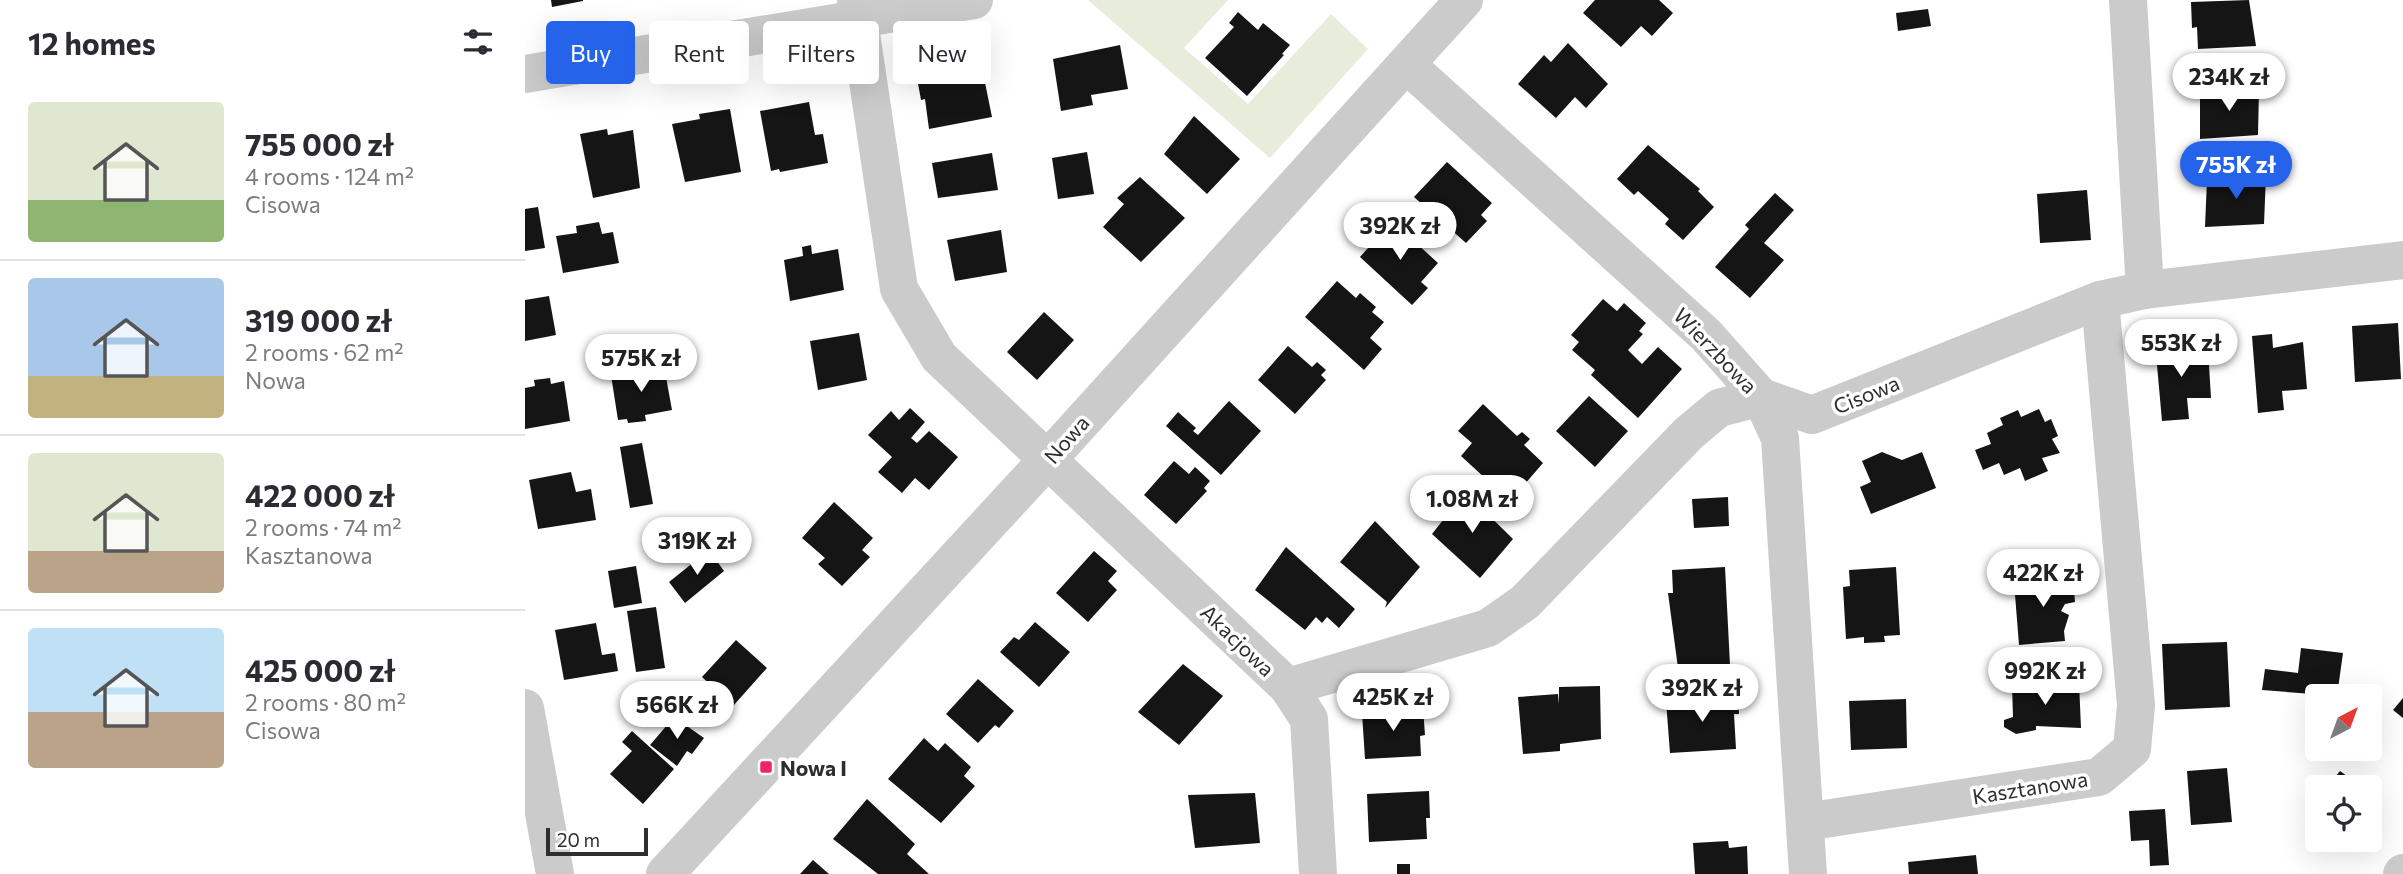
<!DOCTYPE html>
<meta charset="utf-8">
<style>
body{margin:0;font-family:Commissioner,sans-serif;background:#f2f2f3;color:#2b2b33;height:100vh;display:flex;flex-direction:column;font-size:26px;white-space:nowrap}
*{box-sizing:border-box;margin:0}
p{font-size:23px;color:#7c7c81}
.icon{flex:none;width:38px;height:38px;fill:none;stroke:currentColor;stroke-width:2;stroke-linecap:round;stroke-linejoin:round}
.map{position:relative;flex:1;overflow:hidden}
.panel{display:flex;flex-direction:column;background:#fff;width:525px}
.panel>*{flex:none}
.guide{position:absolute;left:21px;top:21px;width:665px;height:63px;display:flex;gap:14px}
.needle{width:46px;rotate:41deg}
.fabs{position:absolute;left:1780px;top:684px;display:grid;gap:14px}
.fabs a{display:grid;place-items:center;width:77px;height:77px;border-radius:7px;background:#fff;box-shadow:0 7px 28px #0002;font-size:35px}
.scale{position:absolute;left:21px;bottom:18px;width:102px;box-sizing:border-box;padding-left:7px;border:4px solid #2e2e2e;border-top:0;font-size:19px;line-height:24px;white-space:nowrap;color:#2e2e2e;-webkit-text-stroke:5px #fff;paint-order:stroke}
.price{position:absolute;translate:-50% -60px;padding:0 16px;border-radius:24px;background:#fff;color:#222;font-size:23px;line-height:46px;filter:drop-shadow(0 2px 4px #0008)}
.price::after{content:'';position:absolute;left:50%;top:42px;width:21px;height:16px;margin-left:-10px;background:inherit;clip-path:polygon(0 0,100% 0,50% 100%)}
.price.active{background:#2563eb;color:#fff}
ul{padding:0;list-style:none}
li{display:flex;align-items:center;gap:21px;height:175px;padding:0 28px}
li+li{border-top:2px solid #e1e1e2}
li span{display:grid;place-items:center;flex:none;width:196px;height:140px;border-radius:7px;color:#555}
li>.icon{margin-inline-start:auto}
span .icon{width:84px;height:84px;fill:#fffc;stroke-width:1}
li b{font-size:30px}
h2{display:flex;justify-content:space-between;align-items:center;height:84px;padding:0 28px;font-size:30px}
.chip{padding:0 24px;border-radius:7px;background:#fff;box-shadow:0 7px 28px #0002;font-size:24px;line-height:63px}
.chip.active{background:#2563eb;color:#fff}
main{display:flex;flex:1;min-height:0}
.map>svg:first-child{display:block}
</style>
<main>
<section class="panel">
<h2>12 homes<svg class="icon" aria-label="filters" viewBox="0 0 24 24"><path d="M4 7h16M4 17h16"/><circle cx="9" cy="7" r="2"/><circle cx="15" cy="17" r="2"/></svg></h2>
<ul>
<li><span style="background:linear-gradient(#dfe7d0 70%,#8fb573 0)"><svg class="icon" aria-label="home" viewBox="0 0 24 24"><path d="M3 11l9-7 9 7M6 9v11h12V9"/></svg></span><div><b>755 000 zł</b><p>4 rooms · 124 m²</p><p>Cisowa</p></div></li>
<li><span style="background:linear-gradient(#a9c7e8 70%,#c2b280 0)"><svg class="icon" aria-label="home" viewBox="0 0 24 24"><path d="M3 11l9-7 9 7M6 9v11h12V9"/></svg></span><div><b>319 000 zł</b><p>2 rooms · 62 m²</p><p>Nowa</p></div></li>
<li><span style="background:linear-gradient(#dfe7d0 70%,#b9a48a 0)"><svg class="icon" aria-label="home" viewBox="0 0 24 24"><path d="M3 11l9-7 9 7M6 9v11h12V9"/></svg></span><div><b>422 000 zł</b><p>2 rooms · 74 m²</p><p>Kasztanowa</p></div></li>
<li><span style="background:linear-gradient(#bfe0f5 60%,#b9a48a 0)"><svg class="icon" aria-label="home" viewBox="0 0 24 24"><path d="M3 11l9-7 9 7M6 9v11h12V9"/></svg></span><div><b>425 000 zł</b><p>2 rooms · 80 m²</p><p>Cisowa</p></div></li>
</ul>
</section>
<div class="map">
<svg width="1878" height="874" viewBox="0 0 1878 874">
<rect width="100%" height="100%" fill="#fff"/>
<!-- green -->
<path fill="#e8ecda" d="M563,0H703L659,48L723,104L806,14L843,49L745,158Z"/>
<!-- building -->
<g fill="#151515">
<path d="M26,0H58V1L27,7Z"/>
<path d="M1070,0H1134L1148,13L1127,36L1116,26L1096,47L1058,13Z"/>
<path d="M1724,0L1731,46L1673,49L1672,27L1667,28L1666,2Z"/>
<path d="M1403,9L1406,26L1373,31L1371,13Z"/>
<path d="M713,12L733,30L738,23L765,45L757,54L759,55L722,96L680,58L709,27L704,23Z"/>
<path d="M1043,43L1083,84L1061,108L1050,97L1031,118L993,84L1019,55L1026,62Z"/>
<path d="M595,45L603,89L566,95L568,105L536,111L528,59Z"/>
<path d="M441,59L442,71L457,68L467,117L404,129L400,99L396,100L392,78L421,73L419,62Z"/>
<path d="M1734,87L1733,135L1675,139V91Z"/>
<path d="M284,102L290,135L298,134L303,163L255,172L254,169L246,171L235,111Z"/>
<path d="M205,109L216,172L160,182L147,124L175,119L174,114Z"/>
<path d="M669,116L715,159L682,194L639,154Z"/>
<path d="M82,129L83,135L108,130L115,188L68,198L55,134Z"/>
<path d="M1123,145L1175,189L1173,191L1189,207L1158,240L1140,224L1144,219L1113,191L1109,195L1092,179Z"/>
<path d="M562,152L569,194L533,199L527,158Z"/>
<path d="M467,153L473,190L413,198L407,163Z"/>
<path d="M922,162L967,203L956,215L962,221L941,243L889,197Z"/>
<path d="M1713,171V177L1741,175L1739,224L1680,227L1682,179L1700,178V172Z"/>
<path d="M615,177L660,218L616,262L578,227L599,204L592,198Z"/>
<path d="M1562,190L1566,240L1515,243L1512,194Z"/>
<path d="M1250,193L1269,210L1239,243L1259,260L1225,298L1190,267L1224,229L1220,225Z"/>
<path d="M13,207L20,248L0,251V209Z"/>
<path d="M867,221L913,263L896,282L903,288L887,305L835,257Z"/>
<path d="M74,222L77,234L88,232L94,263L38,273L31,236L52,233L51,226Z"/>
<path d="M476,230L482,272L430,281L422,240Z"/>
<path d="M286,245L287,254L313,249L319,290L265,301L259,260L278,256L277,247Z"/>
<path d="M812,281L831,298L835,293L851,307L847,312L859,322L845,338L857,349L839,370L780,317Z"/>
<path d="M24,296L31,335L0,341V300Z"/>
<path d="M1078,299L1092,311L1099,303L1121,323L1114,331L1118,334L1103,350L1117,364L1133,347L1157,369L1113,418L1066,375L1070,370L1047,350L1054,342L1046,335Z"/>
<path d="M519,312L549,340L512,380L482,352Z"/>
<path d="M1873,323L1876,379L1830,382L1827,326Z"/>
<path d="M334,333L342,380L293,390L285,341Z"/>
<path d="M1747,334L1748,348L1778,342L1782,389L1757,391L1759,410L1733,413L1727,336Z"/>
<path d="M1651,341L1652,355L1683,349L1686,398H1662L1664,419L1637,421L1630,343Z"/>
<path d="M763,346L787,367L792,362L801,370L796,375L801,380L770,414L733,380Z"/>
<path d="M139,366L147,410L120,415L121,421L103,423L102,419L93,420L86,375Z"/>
<path d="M25,378L26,384L39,381L45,421L0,429V388L10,386L9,380Z"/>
<path d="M1064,396L1103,431L1070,467L1031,431Z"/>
<path d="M704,401L736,431L696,475L641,426L653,412L671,428L668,431L673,435Z"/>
<path d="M958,404L992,436L997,432L1005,439L999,445L1018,463L985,501L936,456L947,443L933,431Z"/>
<path d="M385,408L400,422L386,438L392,443L404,431L433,457L404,490L390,478L377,493L353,472L367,457L343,435L366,411L374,420Z"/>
<path d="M1514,409L1520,422L1526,419L1533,436L1527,439L1535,453L1517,458L1523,471L1500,481L1495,468L1479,475L1474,463L1458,470L1450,450L1466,444L1462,433L1478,425L1475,418L1493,410L1496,417Z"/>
<path d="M117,443L128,504L105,508L95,447Z"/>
<path d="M1357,452L1377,460L1397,452L1411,488L1346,514L1335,487L1346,482L1337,461Z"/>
<path d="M649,461L664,474L670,467L685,481L679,488L682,491L651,524L619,495Z"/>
<path d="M46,472L51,492L66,489L71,520L13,529L4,480Z"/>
<path d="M940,492L988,539L955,578L907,534Z"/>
<path d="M1203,497L1204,526L1169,528L1167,499Z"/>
<path d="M309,502L348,538L337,550L345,557L317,586L293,564L300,558L277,538Z"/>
<path d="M850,521L895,567L860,608L862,602L815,562Z"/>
<path d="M761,547L830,609L814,628L802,617L797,623L791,617L780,630L730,590Z"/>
<path d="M184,550L199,571L160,603L144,582Z"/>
<path d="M569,551L592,571L583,581L592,590L563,622L531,593Z"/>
<path d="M111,566L117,603L89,608L83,571Z"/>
<path d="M1200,567L1205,665L1153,668L1143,593H1148L1147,570Z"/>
<path d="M1371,567L1375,635L1359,636L1360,642L1339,643V637L1321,639L1318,587L1325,586L1324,570Z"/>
<path d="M1548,577L1550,602L1540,604L1536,611L1544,615L1539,631L1540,641L1494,645L1489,582Z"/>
<path d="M131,607L140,668L111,672L102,611Z"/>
<path d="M510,622L545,652L514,687L475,652L489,637L494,640Z"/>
<path d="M71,623L77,655L90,653L93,671L39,680L30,630Z"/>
<path d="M211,640L242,668L208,706L177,677Z"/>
<path d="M1702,642L1705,707L1640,710L1637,644Z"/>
<path d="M1776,648L1818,653L1812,696L1737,690L1740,669L1773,673Z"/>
<path d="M658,664L698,696L654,745L613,712Z"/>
<path d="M453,679L489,711L474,728L470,725L453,743L421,714Z"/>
<path d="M1554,682L1556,728L1511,726V730L1491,734L1479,727V720L1488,717L1487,685Z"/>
<path d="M1075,686L1076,739L1035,744V751L998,754L993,697L1033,694L1034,704V687Z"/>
<path d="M1213,696L1214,714H1209L1211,749L1145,753L1141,701Z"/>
<path d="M1878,698V718L1868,710Z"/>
<path d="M1381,699L1382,748L1326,750L1324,701Z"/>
<path d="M898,708L900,735L895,736L896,756L840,759L837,713Z"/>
<path d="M149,717L179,738L167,754L162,751L152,766L125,745Z"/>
<path d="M107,731L149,769L118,804L85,774L107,751L97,742Z"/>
<path d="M399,738L413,751L420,743L446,767L439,776L450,786L416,823L363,779Z"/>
<path d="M1702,768L1707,822L1666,825L1662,771Z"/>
<path d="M1815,771L1826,779L1837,788L1803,786Z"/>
<path d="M904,791L905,818H901L902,839L844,842L842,794Z"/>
<path d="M730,793L735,843L670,848L663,795Z"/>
<path d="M1844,793L1855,801L1844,814Z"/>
<path d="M342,799L390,844L382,854L404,874H353L308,839Z"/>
<path d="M1640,809L1644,865L1625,866L1624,840L1606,841L1604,811Z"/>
<path d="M1203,841L1204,848L1222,846L1223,874H1170L1168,843Z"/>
<path d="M1451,855L1453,874H1384L1383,862Z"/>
<path d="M288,860L304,874H275Z"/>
<rect x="872" y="864" width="13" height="10"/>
</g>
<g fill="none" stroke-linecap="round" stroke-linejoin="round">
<!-- minor -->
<g stroke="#cbcbcb" stroke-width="38">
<path d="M331,0L374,289L414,357L763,687L784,719L793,874"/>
<path d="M1603,0L1620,290"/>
<path d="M882,65L1181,335L1236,397L1255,438L1283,874"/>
<path d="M0,74L449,0"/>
<path d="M763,687L963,628L1000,602L1164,433L1194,408L1236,397L1287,415L1575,300L1620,290L1878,260"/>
<path d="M0,708L30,874"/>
<path d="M1280,822L1574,777L1607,749L1611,705L1575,300"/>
<path d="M140,874L523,459L939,0"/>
<path d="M1877,874L1878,873"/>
</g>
</g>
<!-- markers -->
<rect fill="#ee2667" stroke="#fff" stroke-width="2.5" x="234" y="760" width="14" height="14" rx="3.5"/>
<g text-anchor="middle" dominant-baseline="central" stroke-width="7" stroke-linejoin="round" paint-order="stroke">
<!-- street labels -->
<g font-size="21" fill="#2e2e2e" stroke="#fff">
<text transform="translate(1191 350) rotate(46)">Wierzbowa</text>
<text transform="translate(1341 394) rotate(-22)">Cisowa</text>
<text transform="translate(541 439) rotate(-49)">Nowa</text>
<text transform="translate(713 640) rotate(44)">Akacjowa</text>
<text transform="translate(1505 787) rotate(-9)">Kasztanowa</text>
</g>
<!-- poi labels -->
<g font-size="21" font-weight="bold" fill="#2e2e2e" stroke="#fff" text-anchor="start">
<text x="255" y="767">Nowa I</text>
</g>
</g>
</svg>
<div class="fabs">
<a><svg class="needle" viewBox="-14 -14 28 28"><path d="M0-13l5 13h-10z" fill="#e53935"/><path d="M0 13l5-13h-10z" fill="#7c7c81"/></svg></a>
<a><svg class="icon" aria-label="locate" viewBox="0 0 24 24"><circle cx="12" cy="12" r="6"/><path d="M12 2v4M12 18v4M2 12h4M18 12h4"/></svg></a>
</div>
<div class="scale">20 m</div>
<b class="price" style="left:1704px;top:113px">234K zł</b>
<b class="price active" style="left:1711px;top:201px">755K zł</b>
<b class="price" style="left:875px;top:262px">392K zł</b>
<b class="price" style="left:1656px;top:379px">553K zł</b>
<b class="price" style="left:116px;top:394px">575K zł</b>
<b class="price" style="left:947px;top:535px">1.08M zł</b>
<b class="price" style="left:172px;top:577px">319K zł</b>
<b class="price" style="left:1518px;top:609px">422K zł</b>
<b class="price" style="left:1520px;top:707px">992K zł</b>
<b class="price" style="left:1177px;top:724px">392K zł</b>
<b class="price" style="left:868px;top:733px">425K zł</b>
<b class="price" style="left:152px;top:741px">566K zł</b>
<div class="guide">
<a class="chip active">Buy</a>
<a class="chip">Rent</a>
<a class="chip">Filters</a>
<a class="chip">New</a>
</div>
</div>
</main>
